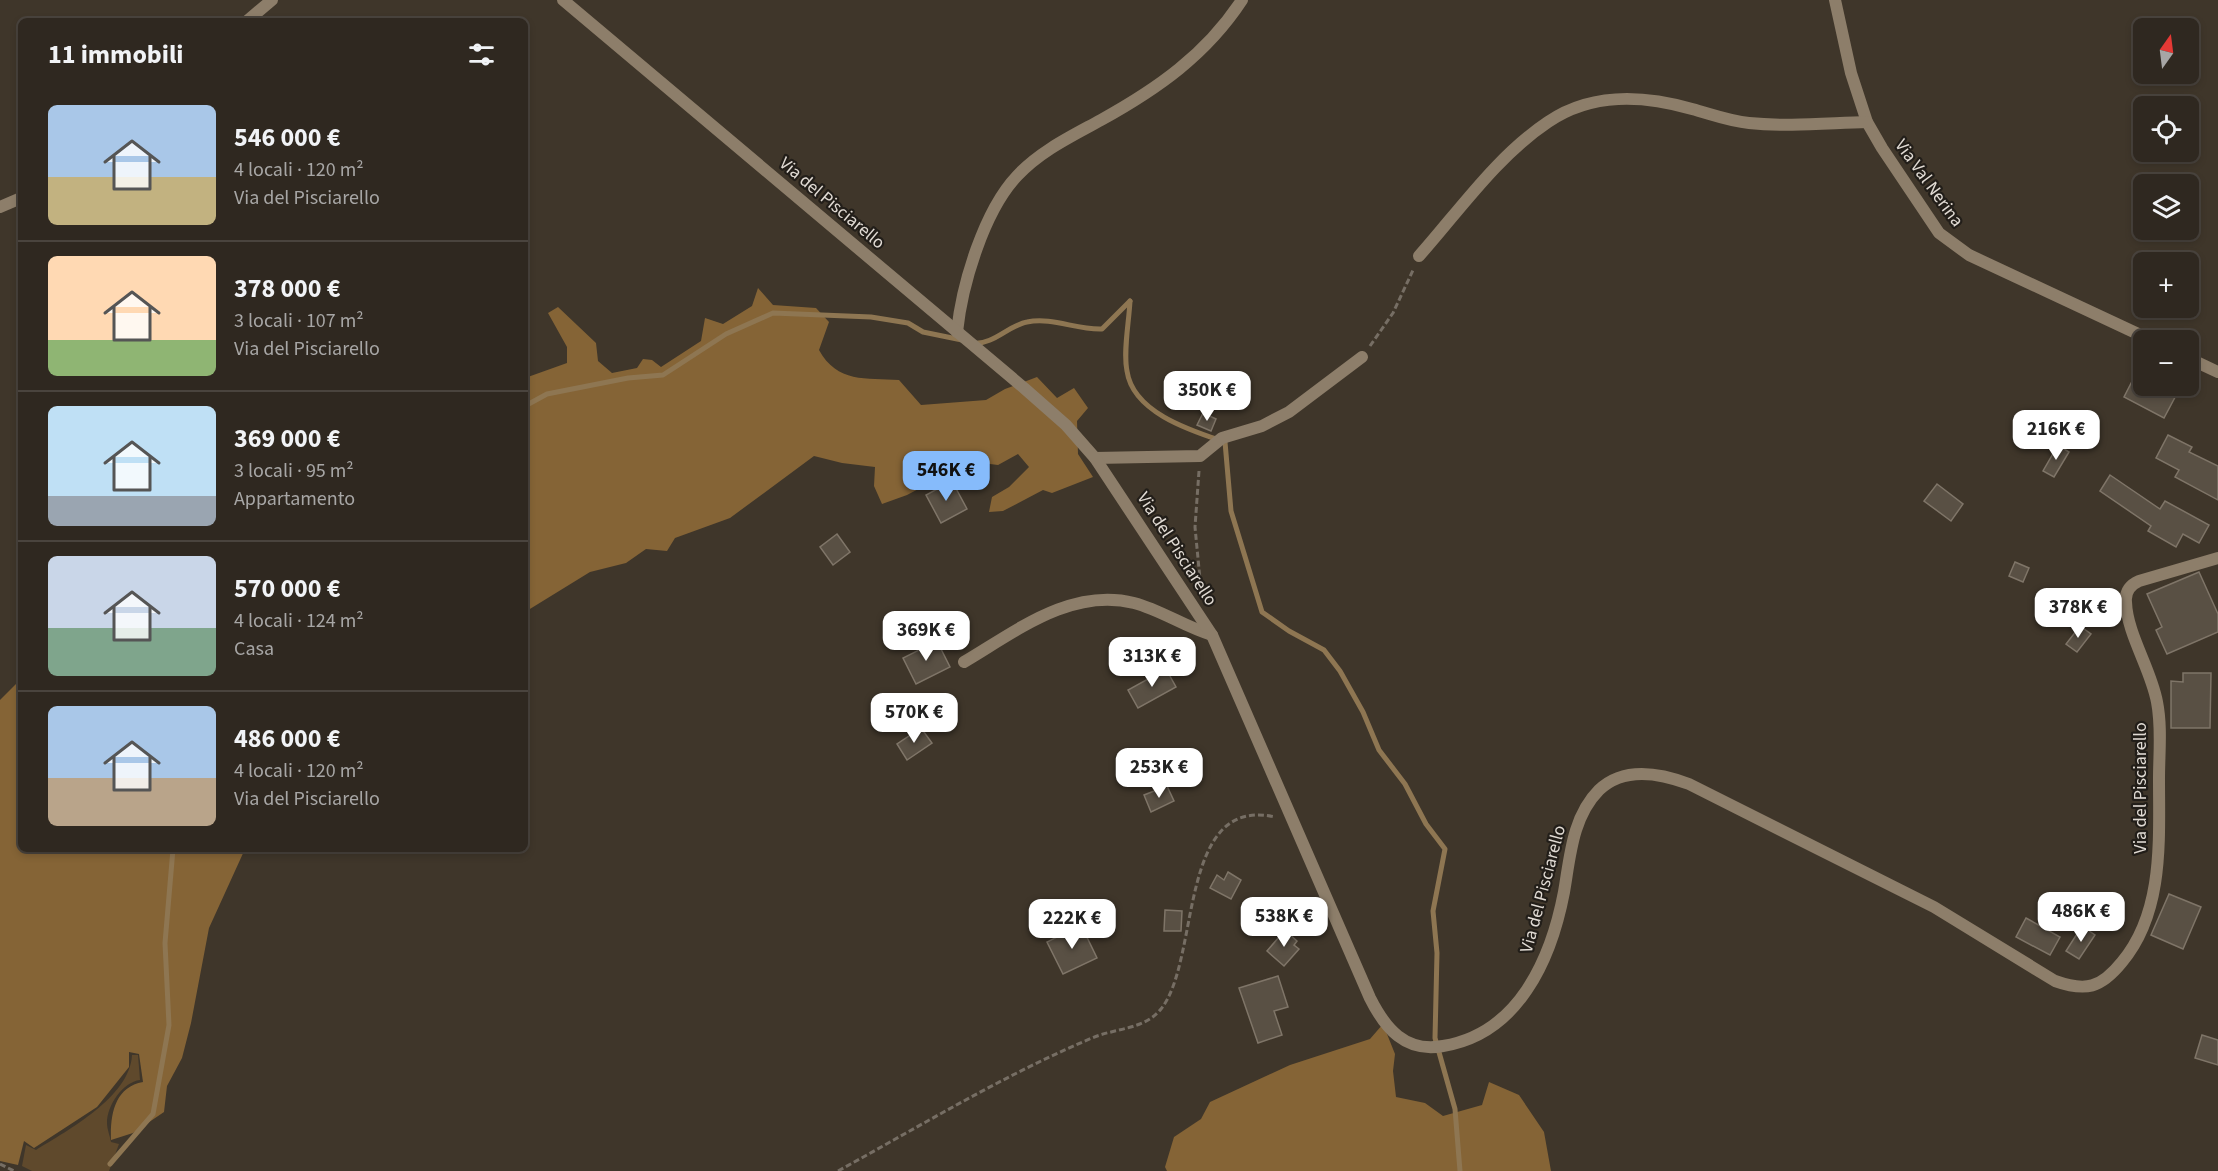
<!DOCTYPE html>
<html lang="it">
<meta charset="utf-8">
<style>
body{margin:0;font-family:"Source Sans 3",sans-serif;background:#3b342d;color:#f1f3f6;height:100vh;display:flex;flex-direction:column;font-size:22px;white-space:nowrap}
*{box-sizing:border-box;margin:0}
p{font-size:20px;color:#a7a6a5}
.icon{flex:none;width:33px;height:33px;fill:none;stroke:currentColor;stroke-width:2;stroke-linecap:round;stroke-linejoin:round}
.map{position:relative;flex:1;overflow:hidden}
.sheet{position:absolute;left:18px;top:18px;width:510px;height:834px;display:flex;flex-direction:column;background:#2f2820;border-radius:9px;box-shadow:0 3px 9px #0003,0 0 0 2px #4a443e}
.sheet>*{flex:none}
.needle{width:39px;rotate:14deg}
.controls{position:absolute;left:2133px;top:18px;display:grid;gap:12px}
.controls a{display:grid;place-items:center;width:66px;height:66px;border-radius:9px;background:#2f2820;box-shadow:0 3px 9px #0003,0 0 0 2px #4a443e;font-size:30px}
.price{position:absolute;translate:-50% -51px;padding:0 14px;border-radius:12px;background:#fff;color:#222;font-size:20px;line-height:39px;filter:drop-shadow(0 2px 3px #0008)}
.price::after{content:'';position:absolute;left:50%;top:36px;width:18px;height:14px;margin-left:-9px;background:inherit;clip-path:polygon(0 0,100% 0,50% 100%)}
.price.active{background:#86bbfb;color:#111}
ul{padding:0;list-style:none}
li{display:flex;align-items:center;gap:18px;height:150px;padding:0 30px}
li+li{border-top:2px solid #4a443e}
li span{display:grid;place-items:center;flex:none;width:168px;height:120px;border-radius:9px;color:#555}
li>.icon{margin-inline-start:auto}
span .icon{width:72px;height:72px;fill:#fffc;stroke-width:1}
li b{font-size:26px}
h2{display:flex;justify-content:space-between;align-items:center;height:72px;padding:0 30px;font-size:26px}
.map>svg:first-child{display:block}
</style>
<div class="map">
<svg width="2218" height="1171" viewBox="0 0 2218 1171">
<rect width="100%" height="100%" fill="#3f362a"/>
<!-- green -->
<path fill="#5f492c" d="M132,1055H138L140,1080C123,1082 107,1105 107,1123C107,1129 110,1136 111,1142L119,1144L109,1171H32L22,1166L26,1145L36,1150C68,1130 130,1097 132,1055Z"/>
<!-- forest -->
<g fill="#856436">
<path d="M758,288L773,305L816,308L829,322L819,350C837,383 866,378 899,380L921,405L986,400L1005,389L1037,377L1057,398L1074,388L1088,408L1077,421L1078,454L1093,477L1052,493L1043,490L1003,511L989,512L992,497L1009,487L1029,467L1018,454L998,465L982,463L962,477L949,473L907,495L882,504L874,486L875,467L842,463L814,456L730,518L675,538L667,551L646,549L626,563L590,572L525,612V378L567,363V347L548,313L558,307L596,343L598,361L612,373L637,368L643,359L652,360L661,367L701,341L705,318L723,324L752,306Z"/>
<path d="M16,684L21,685V849H245L209,928L191,1023L182,1058L167,1086L164,1112L133,1133L111,1140C110,1114 115,1087 143,1082L139,1054L129,1052V1067L97,1107L34,1148L24,1141L18,1165L0,1161V700Z"/>
<path d="M1383,1024L1395,1054L1393,1071L1396,1097L1425,1103L1443,1116L1482,1105L1489,1082L1519,1095L1544,1132L1551,1171H1167L1165,1167L1174,1137L1201,1119L1210,1102L1290,1065L1370,1039Z"/>
</g>
<g fill="none" stroke-linecap="round" stroke-linejoin="round">
<!-- stream -->
<g stroke="#8e7652" stroke-width="5">
<path d="M1130,301C1129,322 1123,352 1127,371C1133,413 1192,431 1225,442L1231,511L1262,612L1289,631L1324,650L1340,671L1363,712L1379,750L1405,784L1426,824L1445,849L1433,911L1437,953L1435,1038L1455,1109L1460,1171"/>
<path d="M974,343C993,345 1009,325 1027,322C1053,317 1076,330 1102,329L1130,301"/>
<path d="M525,406L547,394L628,378L663,375L726,334L773,313L871,317L908,323L923,332L962,340"/>
<path d="M110,1164L153,1114L169,1025L165,943L173,849"/>
</g>
</g>
<!-- building -->
<g fill="#595044" stroke="#7f7568" stroke-width="1.5">
<path d="M2144,358V386H2181L2164,418L2124,397Z"/>
<path d="M1203,413L1216,419L1211,431L1197,425Z"/>
<path d="M2168,435L2192,447L2189,452L2218,466V500L2175,477L2179,470L2156,458Z"/>
<path d="M2058,445L2069,452L2054,477L2043,471Z"/>
<path d="M2110,475L2160,509L2165,501L2209,525L2199,543L2183,534L2176,547L2148,531L2151,526L2100,491Z"/>
<path d="M952,481L967,509L941,523L926,495Z"/>
<path d="M1937,484L1963,504L1951,521L1924,501Z"/>
<path d="M837,534L850,552L833,565L820,547Z"/>
<path d="M2015,562L2029,568L2023,582L2009,576Z"/>
<path d="M2199,572L2218,614V632L2167,654L2156,630L2162,627L2147,594Z"/>
<path d="M2080,626L2091,634L2077,652L2066,644Z"/>
<path d="M937,641L950,667L916,684L903,658Z"/>
<path d="M1166,669L1176,687L1138,708L1128,690Z"/>
<path d="M2183,673H2211L2210,728H2171V681L2183,682Z"/>
<path d="M921,728L932,743L907,760L897,744Z"/>
<path d="M1167,786L1174,801L1151,812L1144,795Z"/>
<path d="M1228,872L1241,880L1231,899L1210,888L1217,875L1224,880Z"/>
<path d="M2169,894L2201,907L2183,949L2151,935Z"/>
<path d="M1165,910L1182,911L1181,931H1164Z"/>
<path d="M2026,918L2060,937L2050,955L2016,937Z"/>
<path d="M1081,925L1097,958L1063,974L1047,942Z"/>
<path d="M2082,926L2095,935L2079,959L2066,951Z"/>
<path d="M1285,930L1297,941L1294,945L1299,949L1284,966L1267,951Z"/>
<path d="M1278,976L1288,1007L1274,1011L1282,1035L1258,1043L1239,988Z"/>
<path d="M2202,1035L2218,1040V1065L2195,1058Z"/>
</g>
<g fill="none" stroke-linecap="round" stroke-linejoin="round">
<!-- path -->
<g stroke="#766e64" stroke-width="3" stroke-dasharray="6 3" stroke-linecap="butt">
<path d="M1370,346L1393,313L1414,268"/>
<path d="M1199,471L1195,527L1201,590"/>
<path d="M0,1164L14,1171"/>
<path d="M838,1171C922,1125 1004,1075 1092,1038C1115,1028 1144,1030 1161,1009C1201,959 1177,795 1275,817"/>
</g>
<!-- minor -->
<g stroke="#8d7e6a" stroke-width="12">
<path d="M1835,0L1851,73L1867,122L1882,148L1939,233L1969,255L2151,340"/>
<path d="M1419,256C1459,211 1497,156 1548,122C1592,92 1643,95 1692,109C1711,114 1729,121 1749,123C1788,127 1828,123 1867,122"/>
<path d="M957,332C962,284 984,211 1017,176C1040,151 1072,136 1101,120C1157,89 1206,55 1242,0"/>
<path d="M2188,358L2218,372"/>
<path d="M1095,458L1200,456L1222,438L1262,426L1289,412L1362,357"/>
<path d="M964,662C1015,632 1071,587 1134,603C1161,610 1185,627 1212,635"/>
</g>
<!-- tertiary -->
<g stroke="#8d7e6a" stroke-width="12">
<path d="M563,0L1024,388L1066,425L1095,458L1212,635L1370,998C1385,1028 1405,1053 1443,1046C1518,1034 1551,960 1564,892C1570,858 1572,817 1599,790C1624,766 1660,773 1689,784L1934,907L2055,981C2086,992 2101,988 2122,962C2164,912 2159,840 2159,779C2159,753 2162,727 2157,702C2151,669 2127,634 2126,602C2125,592 2130,585 2139,581L2218,558"/>
<path d="M247,21L272,0"/>
<path d="M0,207L21,198"/>
</g>
</g>
<g text-anchor="middle" dominant-baseline="central" stroke-width="4.5" stroke-linejoin="round" paint-order="stroke">
<!-- street labels -->
<g font-size="18" fill="#e1dbd4" stroke="#221e19">
<text transform="translate(1929 183) rotate(54)">Via Val Nerina</text>
<text transform="translate(832 203) rotate(40)">Via del Pisciarello</text>
<text transform="translate(1177 549) rotate(57)">Via del Pisciarello</text>
<text transform="translate(2140 788) rotate(-90)">Via del Pisciarello</text>
<text transform="translate(1543 889) rotate(-75)">Via del Pisciarello</text>
</g>
</g>
</svg>
<div class="controls">
<a><svg class="needle" viewBox="-14 -14 28 28"><path d="M0-13l5 13h-10z" fill="#e53935"/><path d="M0 13l5-13h-10z" fill="#a7a6a5"/></svg></a>
<a><svg class="icon" aria-label="locate" viewBox="0 0 24 24"><circle cx="12" cy="12" r="6"/><path d="M12 2v4M12 18v4M2 12h4M18 12h4"/></svg></a>
<a><svg class="icon" aria-label="layers" viewBox="0 0 24 24"><path d="M12 4l9 5-9 5-9-5zM3 14l9 5 9-5"/></svg></a>
<a>+</a>
<a>−</a>
</div>
<b class="price" style="left:1207px;top:422px">350K €</b>
<b class="price" style="left:2056px;top:461px">216K €</b>
<b class="price active" style="left:946px;top:502px">546K €</b>
<b class="price" style="left:2078px;top:639px">378K €</b>
<b class="price" style="left:926px;top:662px">369K €</b>
<b class="price" style="left:1152px;top:688px">313K €</b>
<b class="price" style="left:914px;top:744px">570K €</b>
<b class="price" style="left:1159px;top:799px">253K €</b>
<b class="price" style="left:2081px;top:943px">486K €</b>
<b class="price" style="left:1284px;top:948px">538K €</b>
<b class="price" style="left:1072px;top:950px">222K €</b>
<section class="sheet">
<h2>11 immobili<svg class="icon" aria-label="filters" viewBox="0 0 24 24"><path d="M4 7h16M4 17h16"/><circle cx="9" cy="7" r="2"/><circle cx="15" cy="17" r="2"/></svg></h2>
<ul>
<li><span style="background:linear-gradient(#a9c7e8 60%,#c2b280 0)"><svg class="icon" aria-label="home" viewBox="0 0 24 24"><path d="M3 11l9-7 9 7M6 9v11h12V9"/></svg></span><div><b>546 000 €</b><p>4 locali · 120 m²</p><p>Via del Pisciarello</p></div></li>
<li><span style="background:linear-gradient(#ffd9b3 70%,#8fb573 0)"><svg class="icon" aria-label="home" viewBox="0 0 24 24"><path d="M3 11l9-7 9 7M6 9v11h12V9"/></svg></span><div><b>378 000 €</b><p>3 locali · 107 m²</p><p>Via del Pisciarello</p></div></li>
<li><span style="background:linear-gradient(#bfe0f5 75%,#9aa5b1 0)"><svg class="icon" aria-label="home" viewBox="0 0 24 24"><path d="M3 11l9-7 9 7M6 9v11h12V9"/></svg></span><div><b>369 000 €</b><p>3 locali · 95 m²</p><p>Appartamento</p></div></li>
<li><span style="background:linear-gradient(#c9d6e8 60%,#7fa58c 0)"><svg class="icon" aria-label="home" viewBox="0 0 24 24"><path d="M3 11l9-7 9 7M6 9v11h12V9"/></svg></span><div><b>570 000 €</b><p>4 locali · 124 m²</p><p>Casa</p></div></li>
<li><span style="background:linear-gradient(#a9c7e8 60%,#b9a48a 0)"><svg class="icon" aria-label="home" viewBox="0 0 24 24"><path d="M3 11l9-7 9 7M6 9v11h12V9"/></svg></span><div><b>486 000 €</b><p>4 locali · 120 m²</p><p>Via del Pisciarello</p></div></li>
</ul>
</section>
</div>
